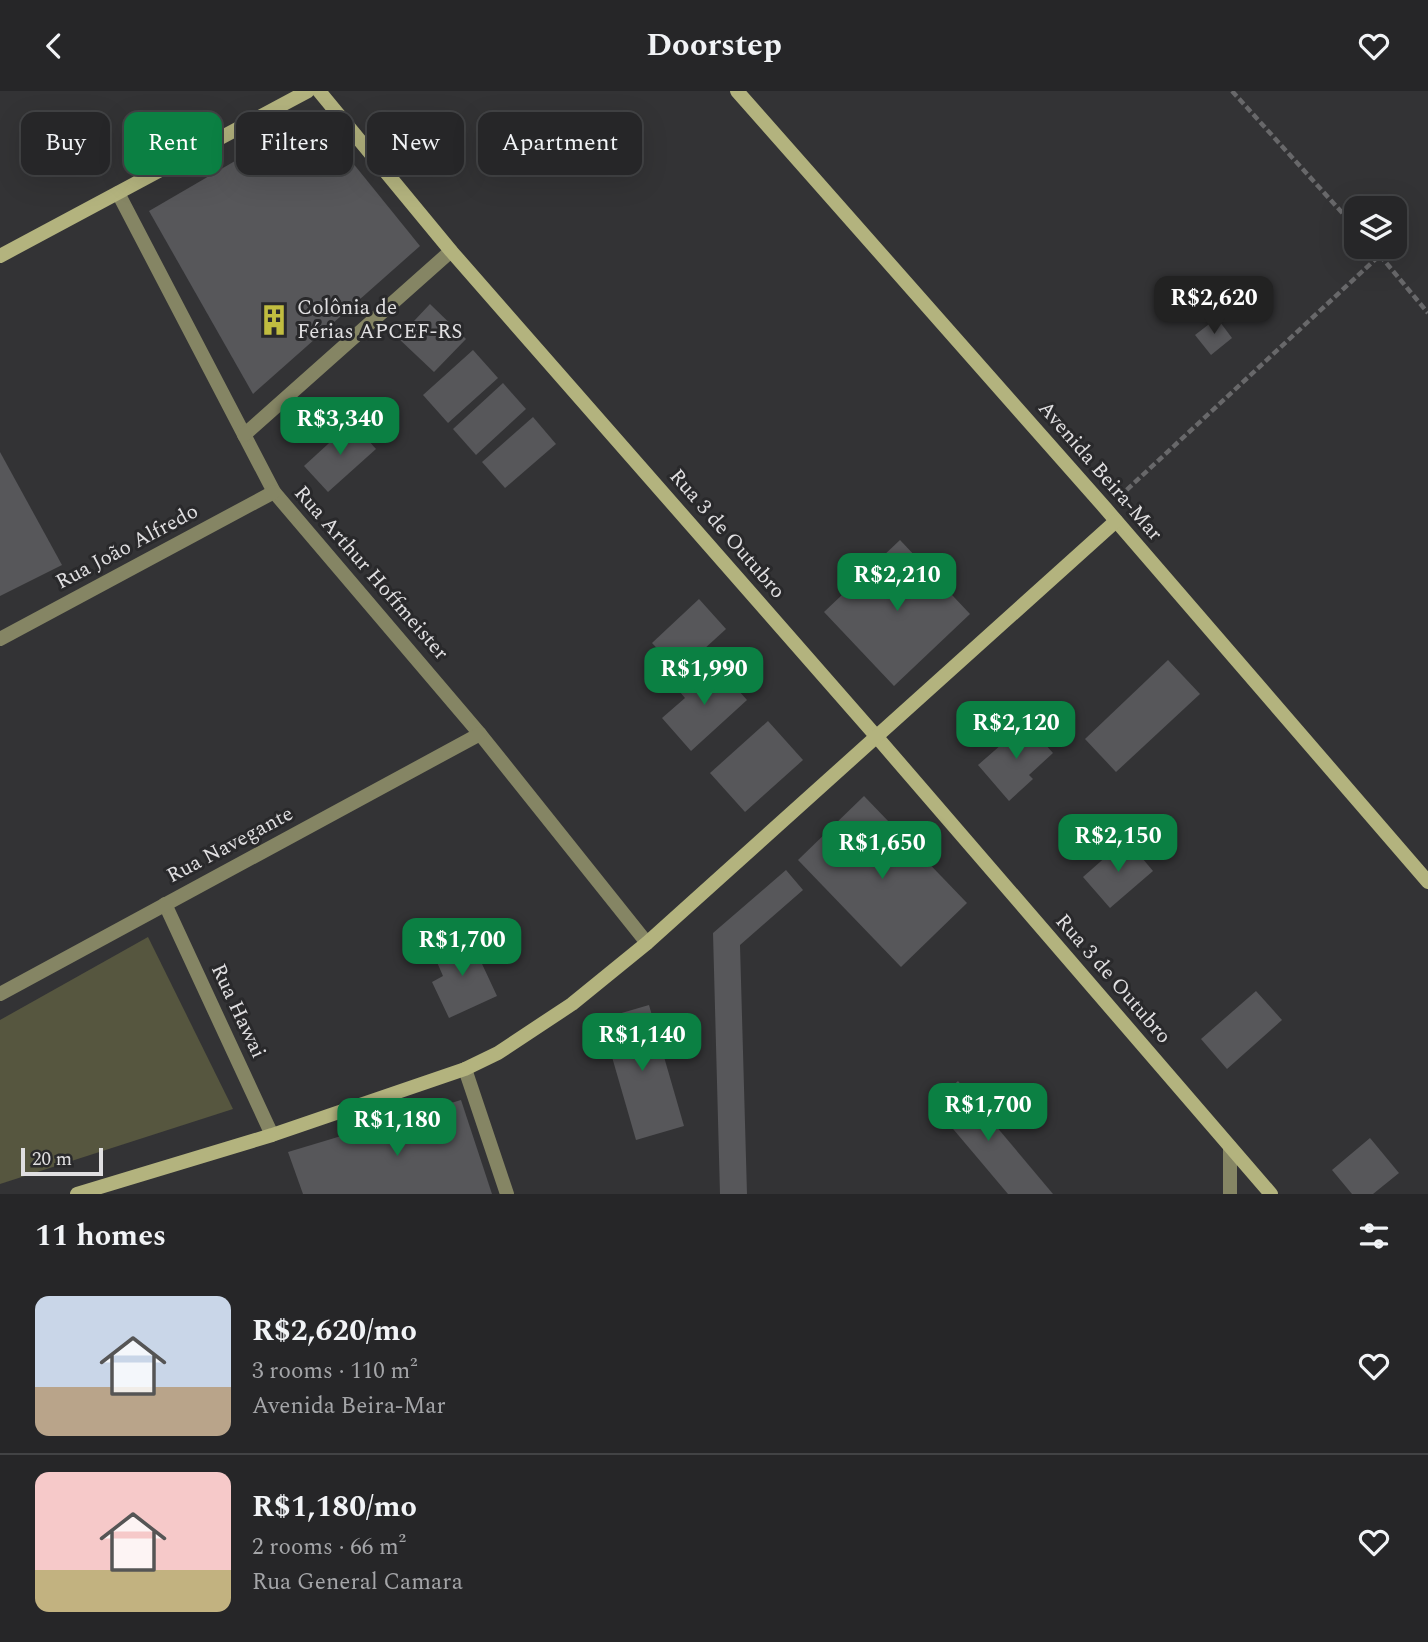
<!DOCTYPE html>
<meta charset="utf-8">
<style>
body{margin:0;font-family:Spectral,serif;background:#323234;color:#f1f3f6;height:100vh;display:flex;flex-direction:column;font-size:26px;white-space:nowrap}
*{box-sizing:border-box;margin:0}
p{font-size:23px;color:#a4a5a8}
.icon{flex:none;width:38px;height:38px;fill:none;stroke:currentColor;stroke-width:2;stroke-linecap:round;stroke-linejoin:round}
.map{position:relative;height:1103px;overflow:hidden}
.panel{display:flex;flex-direction:column;background:#262628;flex:1}
.panel>*{flex:none}
.banner{position:absolute;left:21px;top:21px;width:700px;height:63px;display:flex;gap:14px}
.fabs{position:absolute;left:1344px;top:105px;display:grid;gap:14px}
.fabs a{display:grid;place-items:center;width:63px;height:63px;border-radius:14px;background:#262628;box-shadow:0 7px 28px #0002,0 0 0 2px #424345;font-size:35px}
.scale{position:absolute;left:21px;bottom:18px;width:82px;box-sizing:border-box;padding-left:7px;border:4px solid #e0dfe1;border-top:0;font-size:19px;line-height:24px;white-space:nowrap;color:#e0dfe1;-webkit-text-stroke:5px #29292b;paint-order:stroke}
.price{position:absolute;translate:-50% -60px;padding:0 16px;border-radius:14px;background:#0b8043;color:#fff;font-size:23px;line-height:46px;filter:drop-shadow(0 2px 4px #0008)}
.price::after{content:'';position:absolute;left:50%;top:42px;width:21px;height:16px;margin-left:-10px;background:inherit;clip-path:polygon(0 0,100% 0,50% 100%)}
.price.current{background:#222;color:#fff}
ul{padding:0;list-style:none}
li{display:flex;align-items:center;gap:21px;height:175px;padding:0 35px}
li+li{border-top:2px solid #424345}
li span{display:grid;place-items:center;flex:none;width:196px;height:140px;border-radius:14px;color:#555}
li>.icon{margin-inline-start:auto}
span .icon{width:84px;height:84px;fill:#fffc;stroke-width:1}
li b{font-size:30px}
h2{display:flex;justify-content:space-between;align-items:center;height:84px;padding:0 35px;font-size:30px}
.tag{padding:0 24px;border-radius:14px;background:#262628;box-shadow:0 7px 28px #0002,0 0 0 2px #424345;font-size:24px;line-height:63px}
.tag.current{background:#0b8043;color:#fff}
header{display:flex;justify-content:space-between;align-items:center;height:91px;padding:0 35px;background:#262628;font-size:32px;font-weight:700}
.map>svg:first-child{display:block}
</style>
<header><svg class="icon" aria-label="back" viewBox="0 0 24 24"><path d="M15 5l-7 7 7 7"/></svg>Doorstep<svg class="icon" aria-label="heart" viewBox="0 0 24 24"><path d="M12 20l-8-8c-3-5 5-10 8-4 3-6 11-1 8 4z"/></svg></header>
<div class="map">
<svg width="1428" height="1103" viewBox="0 0 1428 1103">
<rect width="100%" height="100%" fill="#333335"/>
<!-- green -->
<path fill="#56563f" d="M148,846L233,1018L0,1093V929Z"/>
<!-- building -->
<g fill="#57575a">
<path d="M314,24L420,155L253,303L149,120Z"/>
<path d="M430,213L466,248L434,281L398,247Z"/>
<path d="M1217,227L1232,247L1211,264L1195,244Z"/>
<path d="M473,259L498,287L448,332L423,304Z"/>
<path d="M503,292L526,318L476,364L453,338Z"/>
<path d="M533,326L556,353L505,397L482,371Z"/>
<path d="M352,331L376,358L328,401L304,375Z"/>
<path d="M0,361L62,474L0,505Z"/>
<path d="M900,449L970,523L894,595L824,521Z"/>
<path d="M699,508L726,538L679,581L652,552Z"/>
<path d="M1168,569L1200,603L1116,681L1085,648Z"/>
<path d="M713,571L747,609L691,660L662,627L685,607L680,601Z"/>
<path d="M768,630L803,669L745,721L710,682Z"/>
<path d="M1026,632L1053,662L1029,684L1033,688L1009,710L978,674Z"/>
<path d="M864,705L967,812L901,876L798,769Z"/>
<path d="M1126,748L1153,780L1110,817L1083,786Z"/>
<path d="M786,779L803,799L740,854L747,1103H720L713,842Z"/>
<path d="M469,845L497,905L449,927L432,891L443,885L433,862Z"/>
<path d="M1256,900L1282,929L1227,978L1201,948Z"/>
<path d="M649,914L684,1035L636,1049L601,928Z"/>
<path d="M958,990L1053,1103H1008L932,1013Z"/>
<path d="M461,1009L492,1103H303L288,1061Z"/>
<path d="M1370,1047L1399,1082L1373,1103H1352L1332,1079Z"/>
</g>
<g fill="none" stroke-linecap="round" stroke-linejoin="round">
<!-- path -->
<g stroke="#68686a" stroke-width="4.5" stroke-dasharray="7 3.5" stroke-linecap="butt">
<path d="M1232,0L1356,137"/>
<path d="M1373,156L1428,222"/>
<path d="M1119,406L1380,164"/>
</g>
<!-- street -->
<g stroke="#858564" stroke-width="14">
<path d="M118,102L274,401L480,643L647,852"/>
<path d="M244,344L451,160"/>
<path d="M0,548L274,401"/>
<path d="M165,813L272,1044"/>
<path d="M0,903L480,643"/>
<path d="M465,978L507,1103"/>
<path d="M1230,1056V1103"/>
</g>
<!-- secondary -->
<g stroke="#b3b37e" stroke-width="14">
<path d="M319,0L451,160L876,645L1271,1103"/>
<path d="M737,0L1106,418L1428,791"/>
<path d="M0,165L308,0"/>
<path d="M77,1103L272,1044L465,978L498,962L572,913L647,852L1116,430"/>
</g>
</g>
<!-- icons -->
<defs>
<symbol id="building-bare" viewBox="-9 -9 18 18"><path d="M-4-6H4V6H1V3H-1V6H-4ZM-2.5-4.3h1.7v1.8h-1.7ZM.8-4.3h1.7v1.8H.8ZM-2.5-1h1.7V.8h-1.7ZM.8-1h1.7V.8H.8Z" fill="#c1bd40" stroke="#29292b" stroke-width="2.5" paint-order="stroke"/></symbol>
</defs>
<g fill-rule="evenodd">
<use href="#building-bare" x="252" y="207" width="44" height="44"/>
</g>
<g text-anchor="middle" dominant-baseline="central" stroke-width="6" stroke-linejoin="round" paint-order="stroke">
<!-- poi labels -->
<g font-size="21" fill="#e0dfe1" stroke="#29292b" text-anchor="start">
<text x="297" y="217">Colônia de<tspan x="297" dy="24">Férias APCEF-RS</tspan></text>
</g>
<!-- street labels -->
<g font-size="21" fill="#e0dfe1" stroke="#29292b">
<text transform="translate(1100 380) rotate(49)">Avenida Beira-Mar</text>
<text transform="translate(727 443) rotate(49)">Rua 3 de Outubro</text>
<text transform="translate(127 456) rotate(-28)">Rua João Alfredo</text>
<text transform="translate(371 482) rotate(49)">Rua Arthur Hoffmeister</text>
<text transform="translate(230 754) rotate(-28)">Rua Navegante</text>
<text transform="translate(1113 888) rotate(49)">Rua 3 de Outubro</text>
<text transform="translate(238 920) rotate(65)">Rua Hawai</text>
</g>
</g>
</svg>
<div class="fabs">
<a><svg class="icon" aria-label="layers" viewBox="0 0 24 24"><path d="M12 4l9 5-9 5-9-5zM3 14l9 5 9-5"/></svg></a>
</div>
<div class="scale">20 m</div>
<b class="price current" style="left:1214px;top:245px">R$2,620</b>
<b class="price" style="left:340px;top:366px">R$3,340</b>
<b class="price" style="left:897px;top:522px">R$2,210</b>
<b class="price" style="left:704px;top:616px">R$1,990</b>
<b class="price" style="left:1016px;top:670px">R$2,120</b>
<b class="price" style="left:1118px;top:783px">R$2,150</b>
<b class="price" style="left:882px;top:790px">R$1,650</b>
<b class="price" style="left:462px;top:887px">R$1,700</b>
<b class="price" style="left:642px;top:982px">R$1,140</b>
<b class="price" style="left:988px;top:1052px">R$1,700</b>
<b class="price" style="left:397px;top:1067px">R$1,180</b>
<div class="banner">
<a class="tag">Buy</a>
<a class="tag current">Rent</a>
<a class="tag">Filters</a>
<a class="tag">New</a>
<a class="tag">Apartment</a>
</div>
</div>
<section class="panel">
<h2>11 homes<svg class="icon" aria-label="filters" viewBox="0 0 24 24"><path d="M4 7h16M4 17h16"/><circle cx="9" cy="7" r="2"/><circle cx="15" cy="17" r="2"/></svg></h2>
<ul>
<li><span style="background:linear-gradient(#c9d6e8 65%,#b9a48a 0)"><svg class="icon" aria-label="home" viewBox="0 0 24 24"><path d="M3 11l9-7 9 7M6 9v11h12V9"/></svg></span><div><b>R$2,620/mo</b><p>3 rooms · 110 m²</p><p>Avenida Beira-Mar</p></div><svg class="icon" aria-label="heart" viewBox="0 0 24 24"><path d="M12 20l-8-8c-3-5 5-10 8-4 3-6 11-1 8 4z"/></svg></li>
<li><span style="background:linear-gradient(#f6c9c9 70%,#c2b280 0)"><svg class="icon" aria-label="home" viewBox="0 0 24 24"><path d="M3 11l9-7 9 7M6 9v11h12V9"/></svg></span><div><b>R$1,180/mo</b><p>2 rooms · 66 m²</p><p>Rua General Camara</p></div><svg class="icon" aria-label="heart" viewBox="0 0 24 24"><path d="M12 20l-8-8c-3-5 5-10 8-4 3-6 11-1 8 4z"/></svg></li>
</ul>
</section>
